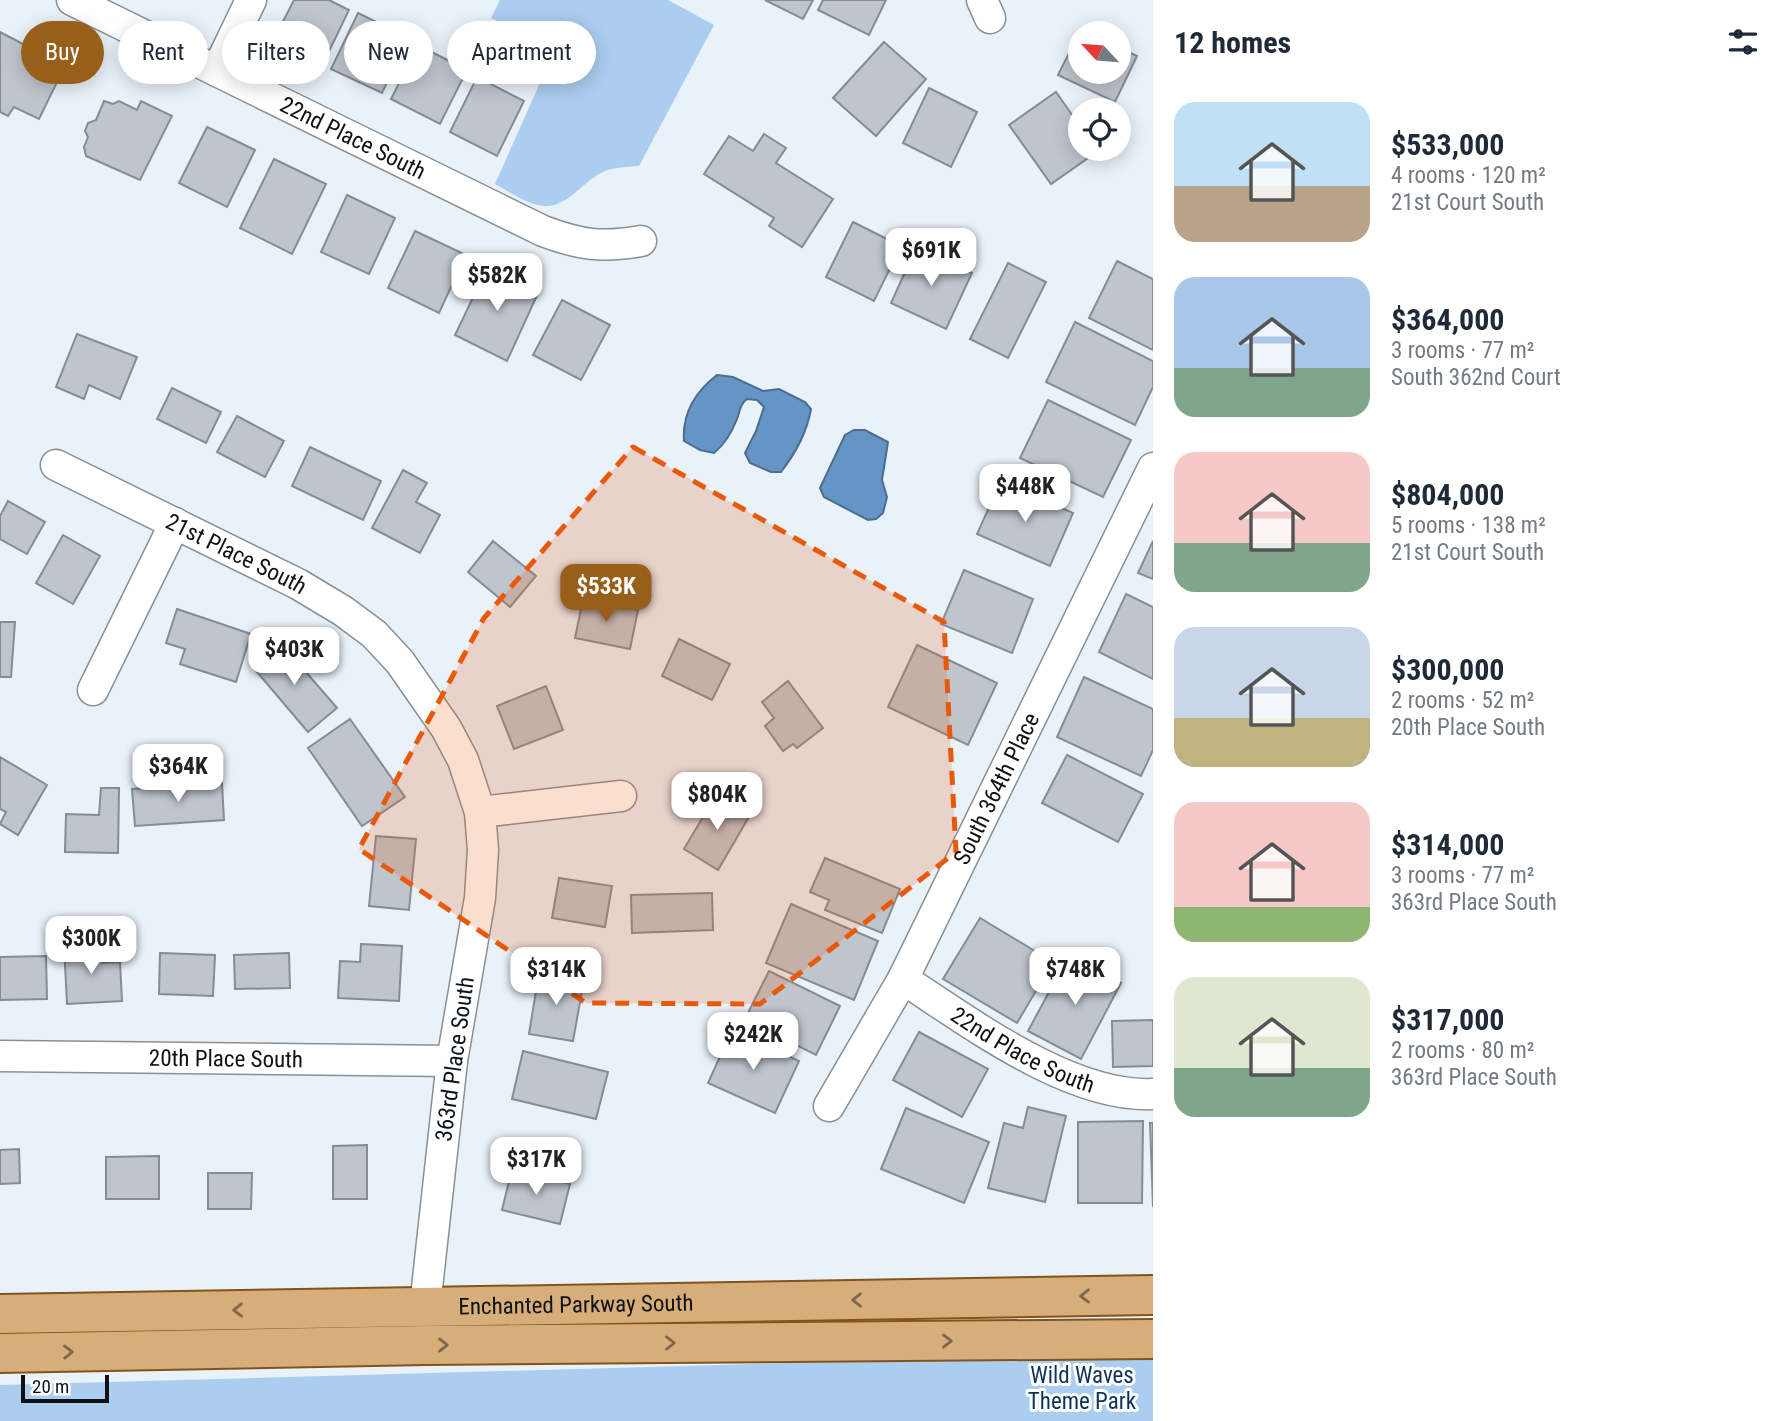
<!DOCTYPE html>
<meta charset="utf-8">
<style>
body{margin:0;font-family:"Roboto Condensed",sans-serif;background:#f6f6f7;color:#1f2937;height:100vh;display:flex;flex-direction:column;font-size:26px;white-space:nowrap}
*{box-sizing:border-box;margin:0}
p{font-size:23px;color:#747a83}
.icon{flex:none;width:38px;height:38px;fill:none;stroke:currentColor;stroke-width:2;stroke-linecap:round;stroke-linejoin:round}
.map{position:relative;flex:1;overflow:hidden}
.drawer{display:flex;flex-direction:column;background:#fff;width:630px}
.drawer>*{flex:none}
.banner{position:absolute;left:21px;top:21px;width:665px;height:63px;display:flex;gap:14px}
.needle{width:46px;rotate:296deg}
.controls{position:absolute;left:1068px;top:21px;display:grid;gap:14px}
.controls a{display:grid;place-items:center;width:63px;height:63px;border-radius:50%;background:#fff;box-shadow:0 4px 18px #0003;font-size:35px}
.scale{position:absolute;left:21px;bottom:18px;width:88px;box-sizing:border-box;padding-left:7px;border:4px solid #0f1114;border-top:0;font-size:19px;line-height:24px;white-space:nowrap;color:#0f1114;-webkit-text-stroke:5px #fcfdff;paint-order:stroke}
.price{position:absolute;translate:-50% -60px;padding:0 16px;border-radius:14px;background:#fff;color:#222;font-size:23px;line-height:46px;filter:drop-shadow(0 2px 4px #0008)}
.price::after{content:'';position:absolute;left:50%;top:42px;width:21px;height:16px;margin-left:-10px;background:inherit;clip-path:polygon(0 0,100% 0,50% 100%)}
.price.current{background:#975f1a;color:#fff}
ul{padding:0;list-style:none}
li{display:flex;align-items:center;gap:21px;height:175px;padding:0 21px}
li span{display:grid;place-items:center;flex:none;width:196px;height:140px;border-radius:21px;color:#555}
li>.icon{margin-inline-start:auto}
span .icon{width:84px;height:84px;fill:#fffc;stroke-width:1}
li b{font-size:30px}
h2{display:flex;justify-content:space-between;align-items:center;height:84px;padding:0 21px;font-size:30px}
.pill{padding:0 24px;border-radius:32px;background:#fff;box-shadow:0 4px 18px #0003;font-size:24px;line-height:63px}
.pill.current{background:#975f1a;color:#fff}
main{display:flex;flex:1;min-height:0}
.map>svg:first-child{display:block}
</style>
<main>
<div class="map">
<svg width="1153" height="1421" viewBox="0 0 1153 1421">
<rect width="100%" height="100%" fill="#e9f1f9"/>
<!-- green -->
<g fill="#abcdef">
<path d="M500,0H668L714,25L639,166C626,167 612,167 601,173C583,182 567,207 545,206C528,205 510,192 495,184L555,49L491,18Z"/>
<path d="M1153,1353V1421H0V1385Z"/>
</g>
<!-- water -->
<g fill="#6595c5" stroke="#4b6d90" stroke-width="2">
<path d="M717,375L733,377L763,391L779,389L805,402L811,409C807,432 795,454 781,472H771L750,463L745,453L756,431L764,407L757,400L747,399C740,404 740,411 737,419C732,432 725,444 714,453L700,450L684,441C682,413 695,392 717,375Z"/>
<path d="M854,430H865L888,442L882,480L887,497L883,513L876,519L868,520L824,497L820,488L845,435Z"/>
</g>
<!-- building -->
<g fill="#bec5cd" stroke="#858c93" stroke-width="2">
<path d="M294,0H329L349,10L322,66L273,41Z"/>
<path d="M765,0H813L803,19Z"/>
<path d="M823,0H886L869,35L818,10Z"/>
<path d="M358,13L409,38L382,93L331,69Z"/>
<path d="M1081,29L1090,33H1080V72H1118V47L1137,56L1115,102L1058,75Z"/>
<path d="M0,32L65,66L39,119L14,107L8,116L0,112Z"/>
<path d="M884,42L926,79L876,136L833,98Z"/>
<path d="M418,45L467,70L440,124L391,99Z"/>
<path d="M477,77L524,101L497,156L450,132Z"/>
<path d="M929,88L977,112L951,167L903,143Z"/>
<path d="M1056,92L1080,126V149H1096L1098,151L1051,184L1009,125Z"/>
<path d="M104,101L113,104L119,101L137,110L141,101L172,116L140,180L86,156L84,147L88,137L85,131L88,123L96,120Z"/>
<path d="M207,127L255,150L227,207L179,183Z"/>
<path d="M764,134L786,148L776,163L833,199L802,247L769,226L774,218L704,174L729,136L753,151Z"/>
<path d="M274,159L326,184L292,254L240,228Z"/>
<path d="M347,195L395,218L369,274L321,252Z"/>
<path d="M853,222L901,246L874,301L826,277Z"/>
<path d="M415,231L466,255L439,313L388,288Z"/>
<path d="M916,248L972,273L946,329L891,303Z"/>
<path d="M1117,261L1153,279V350L1089,318Z"/>
<path d="M1008,263L1046,282L1008,358L970,339Z"/>
<path d="M488,266L539,291L507,361L455,335Z"/>
<path d="M562,300L610,325L581,380L533,355Z"/>
<path d="M1075,322L1153,361V387L1135,425L1046,382Z"/>
<path d="M77,334L137,357L120,399L89,385L84,399L56,387Z"/>
<path d="M172,388L221,412L206,443L157,419Z"/>
<path d="M1048,400L1131,440L1103,497L1020,458Z"/>
<path d="M237,416L284,441L265,477L217,452Z"/>
<path d="M310,447L381,481L363,520L292,486Z"/>
<path d="M403,470L427,483L416,502L440,515L420,553L372,528Z"/>
<path d="M1001,481L1073,513L1050,566L977,534Z"/>
<path d="M8,501L45,522L27,554L0,539V516Z"/>
<path d="M63,535L100,556L73,604L36,583Z"/>
<path d="M493,541L536,576L510,607L468,572Z"/>
<path d="M1153,541V579L1138,573Z"/>
<path d="M964,570L1033,599L1012,653L941,624Z"/>
<path d="M1126,594L1153,607V679L1099,652Z"/>
<path d="M583,599L638,610L630,649L575,638Z"/>
<path d="M177,609L251,634L236,682L180,664L185,649L166,643Z"/>
<path d="M0,622H15L11,677H0Z"/>
<path d="M679,639L730,664L712,700L662,676Z"/>
<path d="M280,642L337,708L308,732L252,666Z"/>
<path d="M917,645L997,683L968,745L888,707Z"/>
<path d="M1084,677L1153,709V750L1141,776L1057,737Z"/>
<path d="M788,681L823,728L797,748L793,744L783,751L765,726L774,718L762,702Z"/>
<path d="M546,686L563,730L514,749L497,706Z"/>
<path d="M350,719L405,797L362,826L308,748Z"/>
<path d="M1067,755L1143,794L1118,842L1042,803Z"/>
<path d="M0,757L47,785L18,835L0,824L6,812L0,809Z"/>
<path d="M222,783L224,820L135,826L132,789Z"/>
<path d="M101,788H119L118,853L65,852L66,814L99,815Z"/>
<path d="M716,795L750,815L718,870L684,849Z"/>
<path d="M376,836L416,839L409,910L369,906Z"/>
<path d="M825,858L900,889L882,933L825,910L829,900L810,892Z"/>
<path d="M559,878L612,886L605,927L552,918Z"/>
<path d="M712,893L713,930L632,933L631,895Z"/>
<path d="M791,904L878,941L854,1000L766,963Z"/>
<path d="M980,918L1053,962L1017,1023L943,979Z"/>
<path d="M101,943L102,963L120,962L122,1001L67,1004L64,945Z"/>
<path d="M361,944L402,946L399,1001L338,998L340,961L360,962Z"/>
<path d="M160,953L215,955L213,996L159,994Z"/>
<path d="M289,953L290,988L235,989L234,955Z"/>
<path d="M1069,955L1121,983L1081,1059L1028,1031Z"/>
<path d="M46,956L47,999L0,1000V957Z"/>
<path d="M769,971L840,1006L816,1055L745,1019Z"/>
<path d="M539,973L584,980L573,1041L529,1034Z"/>
<path d="M1153,1020V1066L1113,1067L1112,1021Z"/>
<path d="M732,1030L799,1061L775,1113L708,1083Z"/>
<path d="M919,1032L988,1069L962,1117L893,1080Z"/>
<path d="M523,1051L608,1072L596,1119L512,1099Z"/>
<path d="M1028,1107L1066,1116L1045,1202L988,1188L1004,1123L1023,1128Z"/>
<path d="M906,1108L989,1142L964,1203L881,1169Z"/>
<path d="M1143,1121L1142,1203H1078V1122Z"/>
<path d="M1150,1123H1153V1207Z"/>
<path d="M367,1145V1199H333V1146Z"/>
<path d="M19,1149L20,1183L0,1184V1150Z"/>
<path d="M159,1156V1199H106V1157Z"/>
<path d="M512,1169L570,1184L560,1224L502,1210Z"/>
<path d="M208,1173H252L251,1209H208Z"/>
</g>
<g fill="none" stroke-linecap="round" stroke-linejoin="round">
<defs>
<g id="street">
<path id="s1" d="M72,0L543,231C580,245 602,248 641,241"/>
<path d="M982,0L990,18"/>
<path d="M217,71L251,0"/>
<path id="s2" d="M56,465L298,584L343,611L374,634L400,662L446,728L463,760L480,812L483,850L480,898L452,1061L425,1306"/>
<path d="M93,690L175,523"/>
<path d="M480,812L621,796"/>
<path id="s3" d="M903,979C971,1023 1070,1098 1153,1094"/>
<path id="s4" d="M0,1056L452,1061"/>
<path id="s5" d="M829,1106L903,979L1153,468"/>
</g>
<g id="primary">
<path id="s6" d="M0,1314L1153,1295"/>
<path d="M0,1353L426,1345L1153,1339"/>
</g>
</defs>
<!-- street casing -->
<use href="#street" stroke="#889097" stroke-width="33"/>
<!-- primary casing -->
<use href="#primary" stroke="#80541c" stroke-width="42"/>
<!-- street -->
<use href="#street" stroke="#fff" stroke-width="30"/>
<!-- primary -->
<use href="#primary" stroke="#d7ae79" stroke-width="38"/>
</g>
<!-- one-way arrows -->
<defs><path id="oneway-chevron" d="M-2-3.5L2.5 0L-2 3.5" fill="none" stroke-width="1.6" stroke-linecap="round" stroke-linejoin="round" transform="scale(1.75)"/></defs>
<g stroke="#7d674c">
<use href="#oneway-chevron" transform="translate(1085 1296) rotate(179)"/>
<use href="#oneway-chevron" transform="translate(857 1300) rotate(179)"/>
<use href="#oneway-chevron" transform="translate(238 1310) rotate(179)"/>
<use href="#oneway-chevron" transform="translate(947 1341)"/>
<use href="#oneway-chevron" transform="translate(670 1343)"/>
<use href="#oneway-chevron" transform="translate(443 1345)"/>
<use href="#oneway-chevron" transform="translate(68 1352) rotate(-1)"/>
</g>
<!-- marked area -->
<path fill="#e8590c" fill-opacity="0.2" stroke="#e8590c" stroke-width="5" stroke-dasharray="14 9" stroke-linejoin="round" d="M633,447L944,622L956,852L760,1004L586,1003L359,849L484,618Z"/>
<g text-anchor="middle" dominant-baseline="central" stroke-width="6" stroke-linejoin="round" paint-order="stroke">
<!-- street labels -->
<g font-size="23" fill="#0f1114" stroke="#fcfdff">
<text stroke="none"><textPath href="#s1" startOffset="313">22nd Place South</textPath></text>
<text stroke="none"><textPath href="#s2" startOffset="201">21st Place South</textPath></text>
<text stroke="none"><textPath href="#s5" startOffset="359">South 364th Place</textPath></text>
<text stroke="none"><textPath href="#s3" startOffset="140">22nd Place South</textPath></text>
<text stroke="none"><textPath href="#s4" startOffset="226">20th Place South</textPath></text>
<text transform="translate(455 1059) rotate(-82)">363rd Place South</text>
<text stroke="none"><textPath href="#s6" startOffset="576">Enchanted Parkway South</textPath></text>
</g>
<!-- park labels -->
<g font-size="23" fill="#0f3353" stroke="#fcfdff">
<text x="1082" y="1375">Wild Waves<tspan x="1082" dy="26">Theme Park</tspan></text>
</g>
</g>
</svg>
<div class="controls">
<a><svg class="needle" viewBox="-14 -14 28 28"><path d="M0-13l5 13h-10z" fill="#e53935"/><path d="M0 13l5-13h-10z" fill="#747a83"/></svg></a>
<a><svg class="icon" aria-label="locate" viewBox="0 0 24 24"><circle cx="12" cy="12" r="6"/><path d="M12 2v4M12 18v4M2 12h4M18 12h4"/></svg></a>
</div>
<div class="scale">20 m</div>
<b class="price" style="left:931px;top:288px">$691K</b>
<b class="price" style="left:497px;top:313px">$582K</b>
<b class="price" style="left:1025px;top:524px">$448K</b>
<b class="price current" style="left:606px;top:624px">$533K</b>
<b class="price" style="left:294px;top:687px">$403K</b>
<b class="price" style="left:178px;top:804px">$364K</b>
<b class="price" style="left:717px;top:832px">$804K</b>
<b class="price" style="left:91px;top:976px">$300K</b>
<b class="price" style="left:556px;top:1007px">$314K</b>
<b class="price" style="left:1075px;top:1007px">$748K</b>
<b class="price" style="left:753px;top:1072px">$242K</b>
<b class="price" style="left:536px;top:1197px">$317K</b>
<div class="banner">
<a class="pill current">Buy</a>
<a class="pill">Rent</a>
<a class="pill">Filters</a>
<a class="pill">New</a>
<a class="pill">Apartment</a>
</div>
</div>
<section class="drawer">
<h2>12 homes<svg class="icon" aria-label="filters" viewBox="0 0 24 24"><path d="M4 7h16M4 17h16"/><circle cx="9" cy="7" r="2"/><circle cx="15" cy="17" r="2"/></svg></h2>
<ul>
<li><span style="background:linear-gradient(#bfe0f5 60%,#b9a48a 0)"><svg class="icon" aria-label="home" viewBox="0 0 24 24"><path d="M3 11l9-7 9 7M6 9v11h12V9"/></svg></span><div><b>$533,000</b><p>4 rooms · 120 m²</p><p>21st Court South</p></div></li>
<li><span style="background:linear-gradient(#a9c7e8 65%,#7fa58c 0)"><svg class="icon" aria-label="home" viewBox="0 0 24 24"><path d="M3 11l9-7 9 7M6 9v11h12V9"/></svg></span><div><b>$364,000</b><p>3 rooms · 77 m²</p><p>South 362nd Court</p></div></li>
<li><span style="background:linear-gradient(#f6c9c9 65%,#7fa58c 0)"><svg class="icon" aria-label="home" viewBox="0 0 24 24"><path d="M3 11l9-7 9 7M6 9v11h12V9"/></svg></span><div><b>$804,000</b><p>5 rooms · 138 m²</p><p>21st Court South</p></div></li>
<li><span style="background:linear-gradient(#c9d6e8 65%,#c2b280 0)"><svg class="icon" aria-label="home" viewBox="0 0 24 24"><path d="M3 11l9-7 9 7M6 9v11h12V9"/></svg></span><div><b>$300,000</b><p>2 rooms · 52 m²</p><p>20th Place South</p></div></li>
<li><span style="background:linear-gradient(#f6c9c9 75%,#8fb573 0)"><svg class="icon" aria-label="home" viewBox="0 0 24 24"><path d="M3 11l9-7 9 7M6 9v11h12V9"/></svg></span><div><b>$314,000</b><p>3 rooms · 77 m²</p><p>363rd Place South</p></div></li>
<li><span style="background:linear-gradient(#dfe7d0 65%,#7fa58c 0)"><svg class="icon" aria-label="home" viewBox="0 0 24 24"><path d="M3 11l9-7 9 7M6 9v11h12V9"/></svg></span><div><b>$317,000</b><p>2 rooms · 80 m²</p><p>363rd Place South</p></div></li>
</ul>
</section>
</main>
